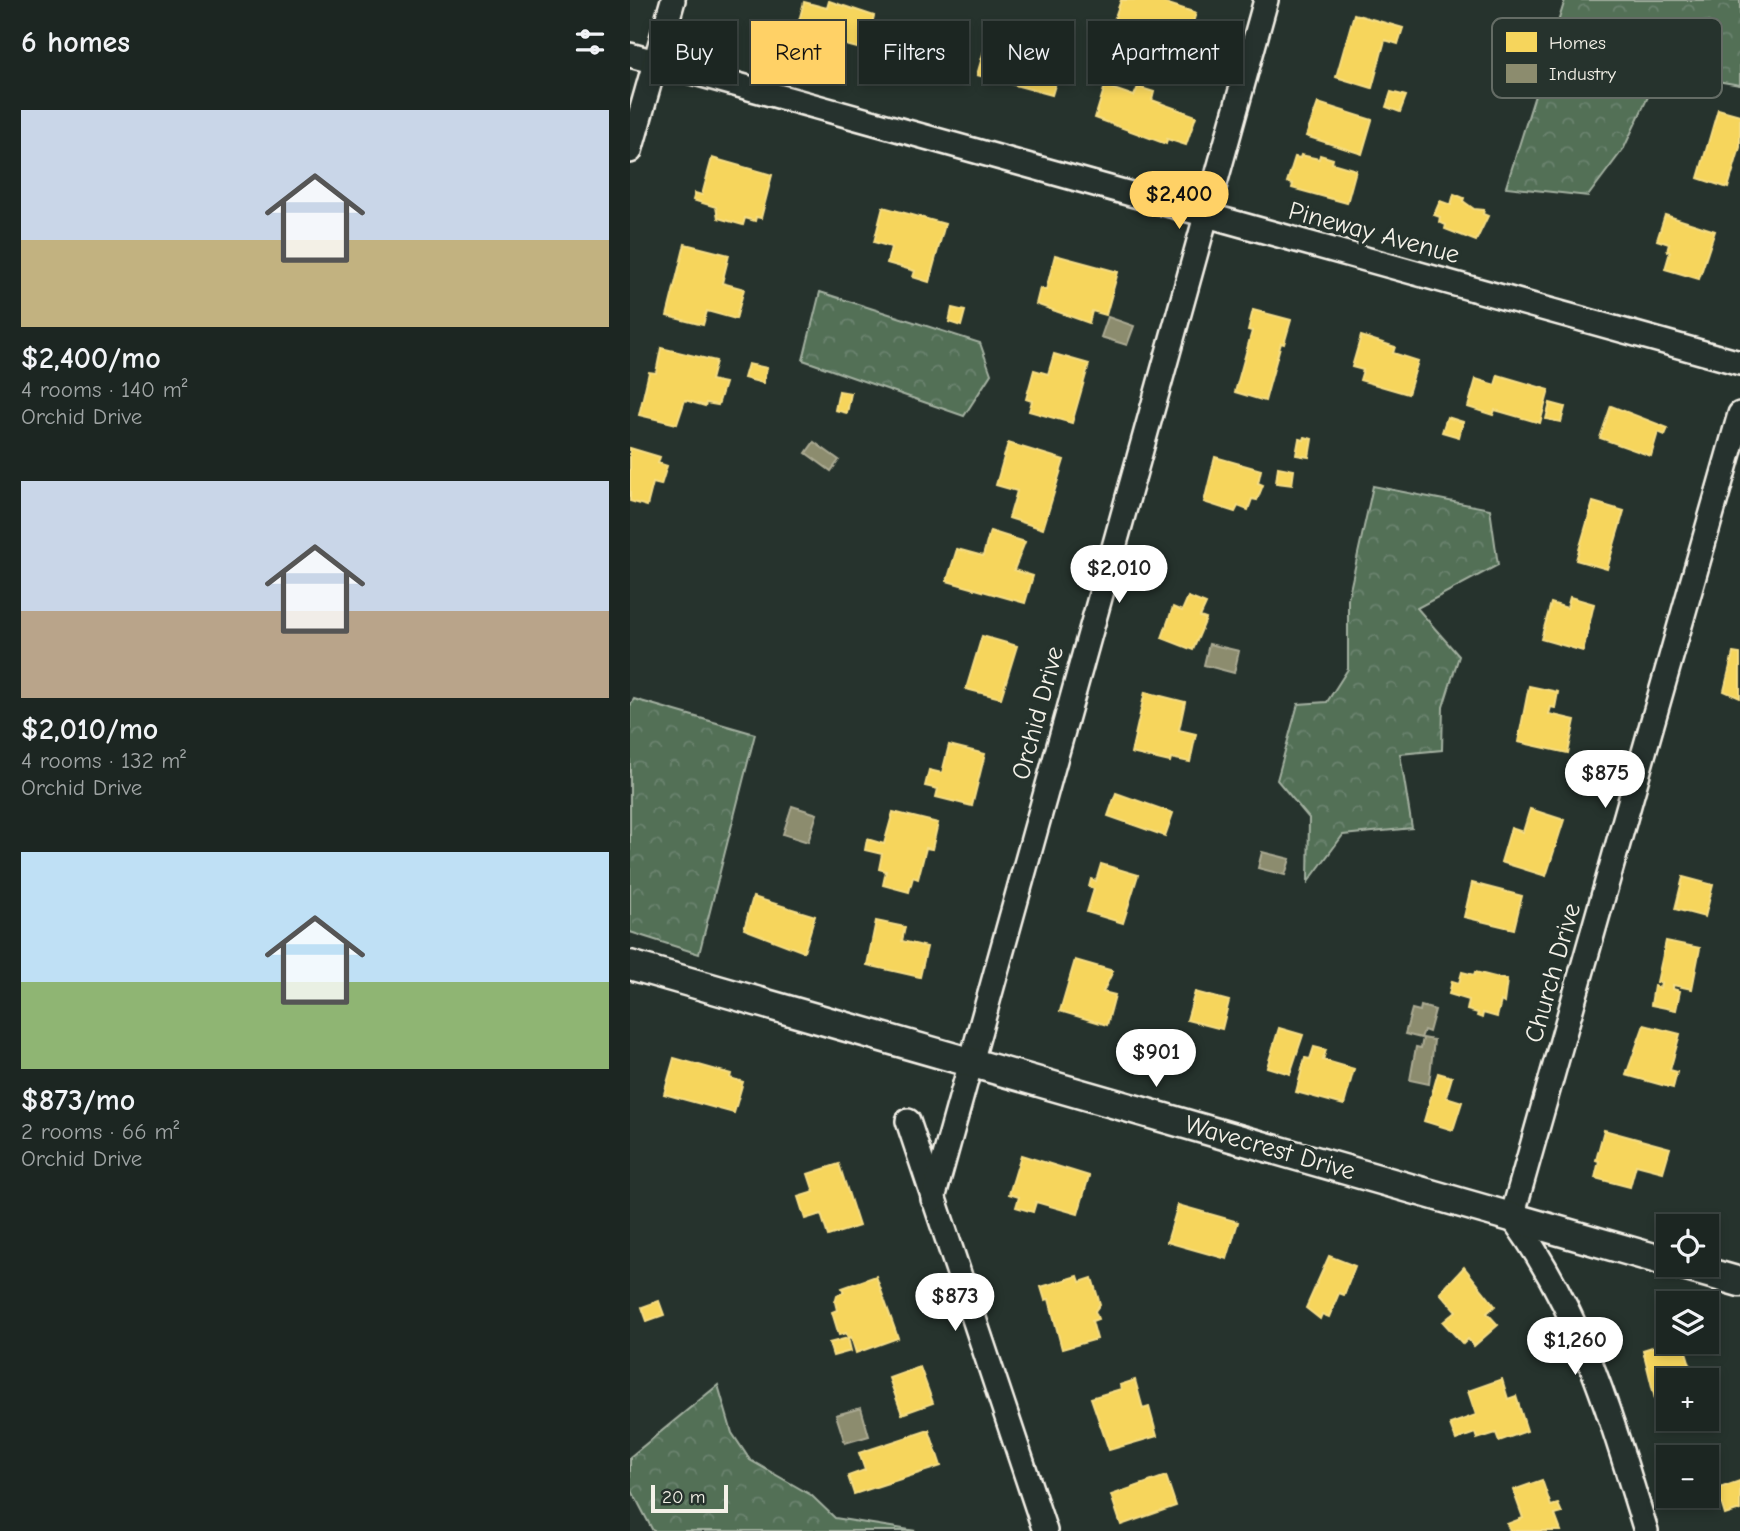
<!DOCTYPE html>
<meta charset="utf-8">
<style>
body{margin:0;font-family:"Comic Neue",sans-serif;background:#252e2a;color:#f1f3f6;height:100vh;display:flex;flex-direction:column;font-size:26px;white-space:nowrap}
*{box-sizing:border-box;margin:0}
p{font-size:23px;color:#a0a5a5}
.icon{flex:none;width:38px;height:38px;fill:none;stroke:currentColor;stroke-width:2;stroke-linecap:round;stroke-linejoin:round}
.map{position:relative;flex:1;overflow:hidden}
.panel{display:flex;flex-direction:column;background:#1c2622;width:630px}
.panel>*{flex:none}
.guide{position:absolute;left:21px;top:21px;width:665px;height:63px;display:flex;gap:14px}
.tools{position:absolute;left:1026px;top:1214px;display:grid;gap:14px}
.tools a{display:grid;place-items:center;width:63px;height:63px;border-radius:0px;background:#1c2622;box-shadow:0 4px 10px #0003,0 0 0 2px #3a4340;font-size:35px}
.scale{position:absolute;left:21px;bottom:18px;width:77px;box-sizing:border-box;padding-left:7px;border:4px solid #f4f1e8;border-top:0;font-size:19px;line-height:24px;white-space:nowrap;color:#f4f1e8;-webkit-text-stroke:5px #26332d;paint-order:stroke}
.price{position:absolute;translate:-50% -60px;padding:0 16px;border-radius:24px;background:#fff;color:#222;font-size:23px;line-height:46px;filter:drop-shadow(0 2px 4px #0008)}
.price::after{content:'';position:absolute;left:50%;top:42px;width:21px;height:16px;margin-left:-10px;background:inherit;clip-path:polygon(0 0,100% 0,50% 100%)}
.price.selected{background:#ffd166;color:#111}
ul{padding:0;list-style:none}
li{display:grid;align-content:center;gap:14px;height:371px;padding:0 21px}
li span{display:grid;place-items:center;height:217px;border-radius:0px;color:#555}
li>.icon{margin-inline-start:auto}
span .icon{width:126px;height:126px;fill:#fffc;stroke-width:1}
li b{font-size:30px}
h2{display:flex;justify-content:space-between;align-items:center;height:84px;padding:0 21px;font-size:30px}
.tag{padding:0 24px;border-radius:0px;background:#1c2622;box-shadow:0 4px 10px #0003,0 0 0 2px #3a4340;font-size:24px;line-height:63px}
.tag.selected{background:#ffd166;color:#111}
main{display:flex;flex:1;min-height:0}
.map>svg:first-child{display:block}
</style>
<main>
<section class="panel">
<h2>6 homes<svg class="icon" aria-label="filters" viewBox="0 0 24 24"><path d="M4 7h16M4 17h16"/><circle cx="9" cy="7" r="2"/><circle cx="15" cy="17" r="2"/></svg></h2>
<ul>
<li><span style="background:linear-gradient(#c9d6e8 60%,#c2b280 0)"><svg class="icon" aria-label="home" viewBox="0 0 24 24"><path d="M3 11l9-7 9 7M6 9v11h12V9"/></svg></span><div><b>$2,400/mo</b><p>4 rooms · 140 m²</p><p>Orchid Drive</p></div></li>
<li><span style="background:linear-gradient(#c9d6e8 60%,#b9a48a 0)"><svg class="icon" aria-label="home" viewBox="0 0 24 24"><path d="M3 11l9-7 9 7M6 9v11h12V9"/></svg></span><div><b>$2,010/mo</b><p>4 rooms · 132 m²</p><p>Orchid Drive</p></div></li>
<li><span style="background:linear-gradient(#bfe0f5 60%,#8fb573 0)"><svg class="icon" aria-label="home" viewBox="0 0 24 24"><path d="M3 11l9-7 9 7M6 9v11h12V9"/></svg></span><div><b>$873/mo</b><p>2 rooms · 66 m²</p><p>Orchid Drive</p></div></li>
</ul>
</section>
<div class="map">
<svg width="1110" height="1531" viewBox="0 0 1110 1531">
<defs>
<pattern id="forest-crowns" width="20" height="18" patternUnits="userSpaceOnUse" patternTransform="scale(1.75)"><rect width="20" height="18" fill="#526f57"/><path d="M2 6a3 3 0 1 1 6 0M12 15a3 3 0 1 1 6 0" fill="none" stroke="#6c846f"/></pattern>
</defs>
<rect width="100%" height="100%" fill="#26332d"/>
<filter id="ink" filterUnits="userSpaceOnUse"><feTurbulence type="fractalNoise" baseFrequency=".0143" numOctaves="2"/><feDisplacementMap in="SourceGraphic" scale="14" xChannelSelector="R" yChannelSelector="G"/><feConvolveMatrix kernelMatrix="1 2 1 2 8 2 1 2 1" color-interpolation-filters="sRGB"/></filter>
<g filter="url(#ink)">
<!-- forest -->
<g fill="url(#forest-crowns)" stroke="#a3b0a0" stroke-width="2">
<path d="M935,0H1110V85L1030,71L994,148L958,196L876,187Z"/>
<path d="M190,292L350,343L361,374L334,416L173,360Z"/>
<path d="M743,486L860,509L868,565L787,608L829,656L813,707L812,750L770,754L782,828L713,835L678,882L679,818L647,780L668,704L697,702L718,669V599Z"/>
<path d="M4,699L125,734L69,954L0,932V706Z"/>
<path d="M88,1385L102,1433L120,1460L181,1495L205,1518L286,1531H23L0,1487V1457Z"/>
</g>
<!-- homes -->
<g fill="#f6d55c" stroke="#f5dd86" stroke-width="2">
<path d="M491,0H526L566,13L555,47L497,28L498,25L484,20Z"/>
<path d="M199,1L244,16L235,50L166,32L174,2L197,8Z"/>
<path d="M724,14L773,28L768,44L755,40L742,88L706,77Z"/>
<path d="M355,47L386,56L388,50L432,62L422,95L347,75Z"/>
<path d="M475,86L504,96L508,87L524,92L522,100L566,116L556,145L537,139L536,144L465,118Z"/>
<path d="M761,92L776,96L770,112L756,107Z"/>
<path d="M688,103L742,120L732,154L676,136Z"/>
<path d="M1088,109L1110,115V147L1098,188L1068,178Z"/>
<path d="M671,155L689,159L690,155L703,159L702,163L726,170L717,203L662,188L663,184L657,182L665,157L670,158Z"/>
<path d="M82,158L142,175L131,218L126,217L125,221L115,218L113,225L88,218L86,207L63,200L65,193L72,195Z"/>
<path d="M824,194L834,198L833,201L844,209L854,210L853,214L858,216L846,241L815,229L816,225L809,222L810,217L804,215L810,201L821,205Z"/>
<path d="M253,207L315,224L299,282L283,277L285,271L257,263L261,247L244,242Z"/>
<path d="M1035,215L1085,231L1069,279L1035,269L1040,252L1037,251L1039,244L1027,240Z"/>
<path d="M55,244L99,255L92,283L114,289L106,319L77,311L73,325L37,316Z"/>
<path d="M425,255L488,272L476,315L462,311L459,323L406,304L410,288L416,290Z"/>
<path d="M322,308L335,311L331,326L319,322Z"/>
<path d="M623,310L661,320L654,344L651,343L635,401L605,392L622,331L618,330Z"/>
<path d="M731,336L765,347L763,353L788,361L778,394L730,380L733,370L722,367Z"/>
<path d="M31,348L86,361L81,380L95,383L88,405L76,403L75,406L55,400L47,424L9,415L19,372L26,373Z"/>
<path d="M424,354L459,364L442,423L399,411L402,401L396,399L404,370L418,374Z"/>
<path d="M118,364L137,368L133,383L114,378Z"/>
<path d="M868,375L919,390L910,423L865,410L863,415L838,407L846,379L865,385Z"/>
<path d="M209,391L221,393L217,413L205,410Z"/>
<path d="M920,403L935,407L931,422L916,419Z"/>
<path d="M981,406L1038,428L1035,435L1028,432L1021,456L970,438Z"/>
<path d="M817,417L833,422L829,437L812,432Z"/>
<path d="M675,437L682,439L679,457L666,455L669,439L674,440Z"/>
<path d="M378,443L434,460L413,529L379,518L387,491L366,485Z"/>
<path d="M0,448L30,457L28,463L37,466L31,485L23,483L17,506L0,501Z"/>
<path d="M585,457L631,470L628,483L633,485L627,500L622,499L618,510L608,506L605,512L574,502Z"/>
<path d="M648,467L664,470L662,485L646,483Z"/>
<path d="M963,502L994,511L977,569L946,560Z"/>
<path d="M360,531L395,542L384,570L403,576L395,603L317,581L327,549L353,556Z"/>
<path d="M558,597L576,604L570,617L576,619L563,650L532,638L543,607L552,611Z"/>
<path d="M940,597L964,604L953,651L911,639L921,603L937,608Z"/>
<path d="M352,636L387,646L371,698L336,689Z"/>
<path d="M1103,653L1110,654V698L1094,691Z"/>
<path d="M899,686L928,692L925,708L921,707L919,714L945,720L938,753L888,742Z"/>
<path d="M515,692L555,702L549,730L566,734L560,762L541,758L540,762L501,753Z"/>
<path d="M319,745L355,754L342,806L306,797L308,789L295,786L299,770L312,773Z"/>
<path d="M486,793L543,813L535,836L478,816Z"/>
<path d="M900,809L934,820L916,876L871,862L881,828L893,832Z"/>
<path d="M263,812L308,823L302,849L296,848L288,879L283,877L279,892L253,885L256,871L249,869L252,854L235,850L237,839L254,844Z"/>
<path d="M471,864L508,875L493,923L457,912L464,889L459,887L461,879L466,881Z"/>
<path d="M1053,877L1083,885L1075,917L1045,909Z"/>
<path d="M842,883L892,896L884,929L834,917Z"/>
<path d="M123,897L185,916L174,952L114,929Z"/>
<path d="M246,921L275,927L272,941L297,947L290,977L237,965Z"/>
<path d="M1036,941L1070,948L1062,989L1043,985V989L1050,991L1046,1010L1021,1005L1024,986L1030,988L1031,983L1027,982Z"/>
<path d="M445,960L483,971L473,992L485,995L477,1025L430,1011Z"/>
<path d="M832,972L844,975L845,972L877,980L874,1003L871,1001L867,1017L853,1013L852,1018L847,1016L848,1013L837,1010L839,1000L819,994L822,981L829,983Z"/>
<path d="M565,992L599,1001L592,1029L557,1020Z"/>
<path d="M1014,1025L1050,1034L1040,1070L1047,1072L1043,1088L996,1075Z"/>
<path d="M649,1028L673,1035L660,1074L637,1067Z"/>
<path d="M684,1047L696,1050L693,1060L724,1069L714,1105L666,1092L675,1058L680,1059Z"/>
<path d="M44,1058L101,1074L100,1078L113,1082L104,1113L34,1094Z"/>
<path d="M808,1073L822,1077L816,1097L832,1102L823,1130L794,1121Z"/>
<path d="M974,1130L1040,1148L1033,1172L1006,1165L1000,1187L965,1178L969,1161L966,1160Z"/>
<path d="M391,1155L459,1176L448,1214L406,1202L403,1212L386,1207L389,1197L379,1194Z"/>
<path d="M209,1164L229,1226L198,1236L191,1214L175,1219L168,1197L184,1192L178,1174Z"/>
<path d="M548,1205L608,1222L597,1259L537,1242Z"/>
<path d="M699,1256L725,1266L714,1295L709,1293L699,1317L692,1314L690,1319L676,1308Z"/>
<path d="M834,1267L865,1306L857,1313L868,1325L844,1346L838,1339L833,1344L813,1322L826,1311L810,1293Z"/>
<path d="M246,1276L268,1338L226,1353L221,1337L218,1338L216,1333L209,1335L202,1312L207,1310L205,1302L207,1295L214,1292L212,1288Z"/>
<path d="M448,1276L450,1282L462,1278L470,1304L465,1311L468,1319L462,1321L467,1339L432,1349L419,1299L415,1300L411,1287Z"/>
<path d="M29,1301L34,1315L17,1321L12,1307Z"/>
<path d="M218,1338L221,1351L203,1356L199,1343Z"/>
<path d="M1038,1342H1053L1065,1381H1038V1399L1026,1403L1013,1350Z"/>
<path d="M290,1367L303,1403L272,1414L259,1378Z"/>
<path d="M872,1379L878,1399L886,1396L897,1431L869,1441L866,1433L847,1439L845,1433L826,1440L820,1424L846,1415L838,1391Z"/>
<path d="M505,1380L513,1409L519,1407L527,1436L479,1450L461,1398L491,1389L490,1385Z"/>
<path d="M299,1430L311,1466L224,1494L218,1476L235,1470L229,1453Z"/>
<path d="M536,1476L546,1506L491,1525L481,1495Z"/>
<path d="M912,1480L921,1506L928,1504L932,1513L925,1515L931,1531H880L877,1524L893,1518L883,1490Z"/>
<path d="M1110,1481V1510L1095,1515L1087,1489Z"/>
</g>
<!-- industry -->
<g fill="#8c8c6e" stroke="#abaa93" stroke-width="2">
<path d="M478,317L504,326L497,345L471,337Z"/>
<path d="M184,442L209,460L201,471L176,453Z"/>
<path d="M579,644L609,651L604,673L574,665Z"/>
<path d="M162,806L187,814L178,842L153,834Z"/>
<path d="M632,852L660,859L655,875L628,868Z"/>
<path d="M791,1006L805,1010L799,1032L794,1030L791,1038L775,1034L782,1009L790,1011Z"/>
<path d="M793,1038L804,1040L799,1084L780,1080L786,1047L791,1048Z"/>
<path d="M231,1408L239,1436L215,1443L206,1415Z"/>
</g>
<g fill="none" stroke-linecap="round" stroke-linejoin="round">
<defs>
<g id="minor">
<path d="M0,55L1110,363"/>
<path d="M0,151L43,0"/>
<path d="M278,1121L415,1531"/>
<path d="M303,1199L636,0"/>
<path d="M1016,1531C981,1418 953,1315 882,1217L1110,414"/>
</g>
<g id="tertiary">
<path d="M0,965L1038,1262"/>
<path d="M1050,1265L1110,1282"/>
</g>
</defs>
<!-- minor casing -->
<use href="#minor" stroke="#f4f1e8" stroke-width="28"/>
<!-- tertiary casing -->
<use href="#tertiary" stroke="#f4f1e8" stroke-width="33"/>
<!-- minor -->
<use href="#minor" stroke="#26332d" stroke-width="23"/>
<!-- tertiary -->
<use href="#tertiary" stroke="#26332d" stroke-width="28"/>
</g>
</g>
<g text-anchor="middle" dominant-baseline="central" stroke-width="7" stroke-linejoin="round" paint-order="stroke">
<!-- street labels -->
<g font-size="26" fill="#f4f1e8" stroke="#26332d">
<text transform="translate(744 233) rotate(15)">Pineway Avenue</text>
<text transform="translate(408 713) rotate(-75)">Orchid Drive</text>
<text transform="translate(923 973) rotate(-74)">Church Drive</text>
<text transform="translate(640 1148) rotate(16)">Wavecrest Drive</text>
</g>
</g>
<!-- legend -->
<rect x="862" y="18" width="230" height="80" rx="10" fill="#26332d" stroke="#646c65" stroke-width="2"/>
<rect x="876" y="32" width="31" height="20" fill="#f6d55c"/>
<rect x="876" y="64" width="31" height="19" fill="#8c8c6e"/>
<g font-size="19" fill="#f4f1e8">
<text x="919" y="49">Homes</text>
<text x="919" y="80">Industry</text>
</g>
</svg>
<div class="tools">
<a><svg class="icon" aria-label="locate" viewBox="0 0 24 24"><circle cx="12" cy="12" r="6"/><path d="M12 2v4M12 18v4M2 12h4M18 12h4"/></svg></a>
<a><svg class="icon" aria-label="layers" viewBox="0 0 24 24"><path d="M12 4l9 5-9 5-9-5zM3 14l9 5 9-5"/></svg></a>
<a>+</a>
<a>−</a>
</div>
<div class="scale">20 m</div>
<b class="price selected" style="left:549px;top:231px">$2,400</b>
<b class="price" style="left:489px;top:605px">$2,010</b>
<b class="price" style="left:975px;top:810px">$875</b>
<b class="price" style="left:526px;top:1089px">$901</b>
<b class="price" style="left:325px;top:1333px">$873</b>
<b class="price" style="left:945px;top:1377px">$1,260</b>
<div class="guide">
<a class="tag">Buy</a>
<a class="tag selected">Rent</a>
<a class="tag">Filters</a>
<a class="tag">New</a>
<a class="tag">Apartment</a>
</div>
</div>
</main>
